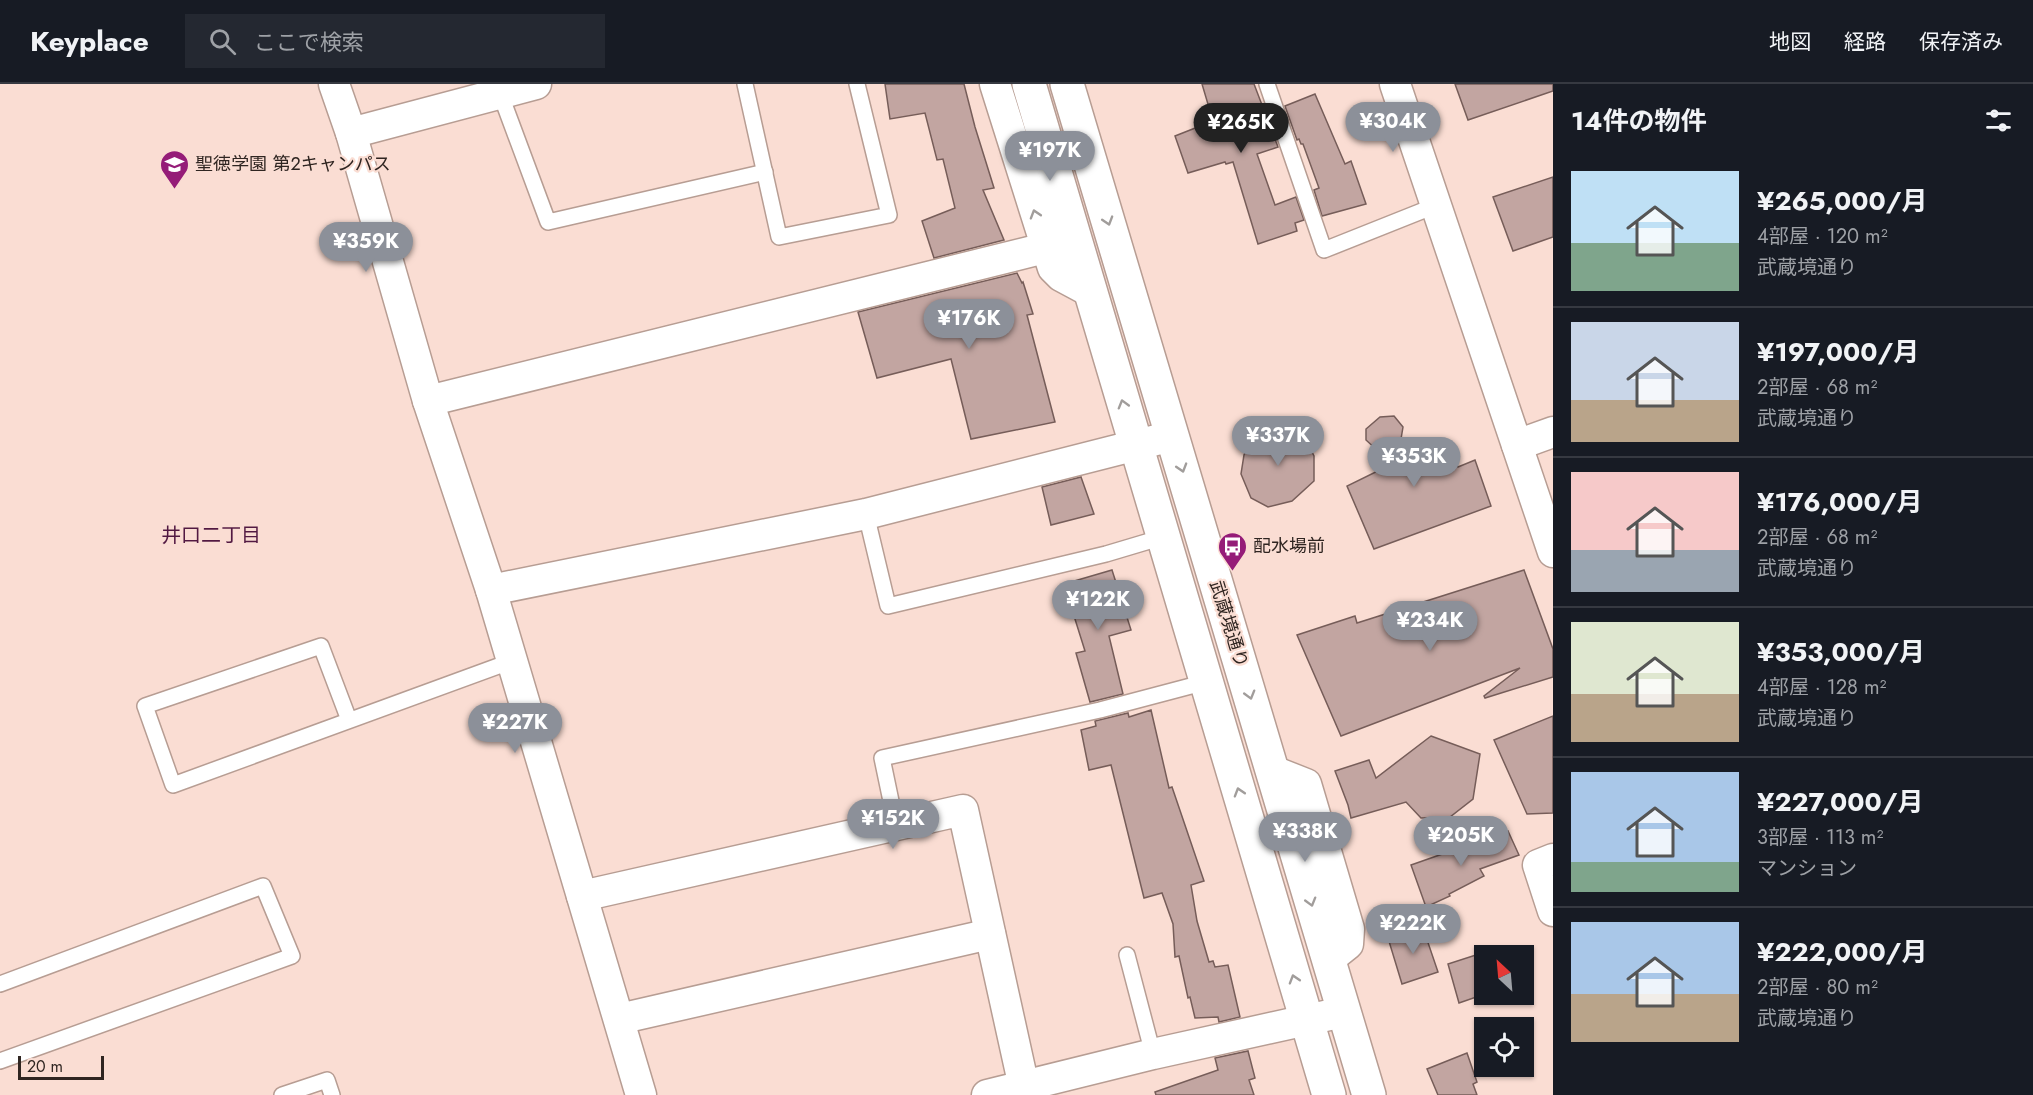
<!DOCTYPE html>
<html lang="ja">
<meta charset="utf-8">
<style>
body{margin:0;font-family:Jost,"Noto Sans JP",sans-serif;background:#242831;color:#f1f3f6;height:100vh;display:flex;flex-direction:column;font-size:22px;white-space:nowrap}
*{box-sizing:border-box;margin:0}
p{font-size:20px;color:#9ea1a6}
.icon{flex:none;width:33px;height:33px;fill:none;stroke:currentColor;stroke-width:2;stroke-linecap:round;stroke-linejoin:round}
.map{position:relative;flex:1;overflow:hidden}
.sheet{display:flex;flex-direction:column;background:#171b24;width:480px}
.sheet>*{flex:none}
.needle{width:39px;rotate:334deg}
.controls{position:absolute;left:1474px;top:861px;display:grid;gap:12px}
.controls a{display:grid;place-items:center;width:60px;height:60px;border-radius:0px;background:#171b24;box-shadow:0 2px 4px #0004;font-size:30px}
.scale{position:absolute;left:18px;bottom:15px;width:86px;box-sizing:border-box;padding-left:6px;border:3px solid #2f2521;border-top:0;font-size:16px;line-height:21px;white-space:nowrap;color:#2f2521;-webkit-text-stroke:4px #faddd3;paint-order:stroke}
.price{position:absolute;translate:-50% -51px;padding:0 14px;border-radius:21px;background:#8c9099;color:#fff;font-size:20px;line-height:39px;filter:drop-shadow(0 2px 3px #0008)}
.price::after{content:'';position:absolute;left:50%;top:36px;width:18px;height:14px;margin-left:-9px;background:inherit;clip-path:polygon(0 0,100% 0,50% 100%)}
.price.current{background:#222;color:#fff}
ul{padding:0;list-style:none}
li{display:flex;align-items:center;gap:18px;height:150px;padding:0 18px}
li+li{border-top:2px solid #363941}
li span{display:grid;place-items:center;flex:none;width:168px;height:120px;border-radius:0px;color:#555}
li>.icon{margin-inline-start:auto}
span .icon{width:72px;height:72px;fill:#fffc;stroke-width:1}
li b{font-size:26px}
h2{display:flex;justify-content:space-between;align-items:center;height:72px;padding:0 18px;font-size:26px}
header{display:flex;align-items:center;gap:36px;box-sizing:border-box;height:84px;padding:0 30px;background:#171b24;border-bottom:2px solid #363941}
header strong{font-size:28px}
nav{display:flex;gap:33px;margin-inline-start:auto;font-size:21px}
.search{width:420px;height:54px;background:#242831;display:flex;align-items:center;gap:15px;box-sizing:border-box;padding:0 21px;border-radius:0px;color:#9ea1a6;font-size:22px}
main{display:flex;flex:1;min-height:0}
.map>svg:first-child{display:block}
</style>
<header>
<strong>Keyplace</strong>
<div class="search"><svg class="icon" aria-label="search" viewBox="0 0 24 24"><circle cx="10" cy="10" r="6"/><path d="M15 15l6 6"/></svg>ここで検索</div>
<nav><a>地図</a><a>経路</a><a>保存済み</a></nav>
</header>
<main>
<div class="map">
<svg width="1553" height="1011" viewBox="0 0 1553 1011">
<rect width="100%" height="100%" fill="#faddd3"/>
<!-- building -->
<g fill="#c2a5a1" stroke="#765d59" stroke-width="1.5">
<path d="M885,0H964L975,43L994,104L983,106L1004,156L934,174L922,137L955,124L943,75L937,76L925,29L890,35Z"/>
<path d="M1202,0H1254L1278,63L1257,70L1275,121L1296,113L1304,136L1295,139L1297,147L1258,160L1233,78L1226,80L1225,78L1188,89L1175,52L1213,37Z"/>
<path d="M1455,0H1553V7L1468,36Z"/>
<path d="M1315,10L1345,80L1351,77L1366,120L1322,132L1314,106L1319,104L1303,60H1301L1299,55L1297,56L1285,22Z"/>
<path d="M1553,93V153L1513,167L1493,113Z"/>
<path d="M1017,189L1022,199L1023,198L1033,230L1027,231L1055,338L971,355L951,275L877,294L858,228Z"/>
<path d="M1394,332L1403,343L1398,373L1442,356L1458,383L1475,376L1491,422L1374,465L1347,402L1392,380L1366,356V345L1380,333Z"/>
<path d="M1270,346H1287L1304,352L1314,372V397L1292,417L1268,423L1251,414L1241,390L1244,371L1248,362L1254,355Z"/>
<path d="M1081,393L1094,430L1051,441L1042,403Z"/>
<path d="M1112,486L1131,546L1109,552L1123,610L1090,618L1076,569L1085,567L1064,500Z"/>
<path d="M1524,486L1553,565V593L1485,614L1484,612L1520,584L1341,652L1297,551L1355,532L1357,539Z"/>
<path d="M1151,626L1169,704L1172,703L1204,797L1191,801L1197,837L1209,878L1213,877L1215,883L1228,881L1240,933L1219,938L1218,933L1195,934L1190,913L1188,914L1179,872L1175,873L1173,840L1162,809L1144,814L1111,681L1089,686L1081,646L1096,642L1095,637L1128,629L1129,633Z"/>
<path d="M1553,632V729L1527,730L1494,656Z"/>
<path d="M1431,652L1480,670L1473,715L1450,733L1421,734L1406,718L1351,734L1348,721L1335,687L1369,676L1376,694Z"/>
<path d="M1508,747L1519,771L1480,785L1484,792L1449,810L1450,812L1426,823L1411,781Z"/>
<path d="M1422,841L1438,888L1402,900L1388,854Z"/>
<path d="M1485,868V910L1459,919L1448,880Z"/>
<path d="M1248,967L1255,994L1249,996L1254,1011H1156L1155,1008L1218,986L1215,974Z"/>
<path d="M1467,969L1477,998L1473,1000L1477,1011H1438L1427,985Z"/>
</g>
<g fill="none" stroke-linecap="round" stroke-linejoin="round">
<defs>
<g id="service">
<path d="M745,0L779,153L889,131L857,0"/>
<path d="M1267,0L1324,166L1437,121"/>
<path d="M500,9L548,138L765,88"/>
<path d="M866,430L888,522L1106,470L1163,453"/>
<path d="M349,636L321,562L145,622L173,701L512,577"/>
<path d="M896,741L882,674L1100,626L1206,598"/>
<path d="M1127,871L1153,970"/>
<path d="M0,900L263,802L292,872L0,977"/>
<path d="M282,1011L327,996L332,1011"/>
</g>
<g id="minor">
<path d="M334,0L351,49L428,317L491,506L641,1011"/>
<path d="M995,0L1053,184L1061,192L1089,207"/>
<path d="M1395,0L1553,468"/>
<path d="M351,49L536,0"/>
<path d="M428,317L1045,164"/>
<path d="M1517,361L1553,348"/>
<path d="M491,506L866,430L1172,352"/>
<path d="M1273,687L1306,700L1349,845L1348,860L1328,876"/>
<path d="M1553,775L1538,781L1553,827"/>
<path d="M582,812L963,726L1024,1003"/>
<path d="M619,935L990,850"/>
<path d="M987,1011L1153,970L1343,928"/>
</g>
<g id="primary">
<path d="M1029,0L1329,1011"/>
<path d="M1067,0L1369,1011"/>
</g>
</defs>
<!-- service casing -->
<use href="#service" stroke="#b79d93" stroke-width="18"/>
<!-- minor casing -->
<use href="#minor" stroke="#b79d93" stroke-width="33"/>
<!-- primary casing -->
<use href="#primary" stroke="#b79d93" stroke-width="36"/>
<!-- service -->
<use href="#service" stroke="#fff" stroke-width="15"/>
<!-- minor -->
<use href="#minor" stroke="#fff" stroke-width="30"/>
<!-- primary -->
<use href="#primary" stroke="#fff" stroke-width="33"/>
</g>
<!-- one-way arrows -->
<defs><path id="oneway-chevron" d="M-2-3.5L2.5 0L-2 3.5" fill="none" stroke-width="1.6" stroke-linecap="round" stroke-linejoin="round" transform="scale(1.5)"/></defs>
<g stroke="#a19d9b">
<use href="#oneway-chevron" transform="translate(1035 130) rotate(-107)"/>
<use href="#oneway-chevron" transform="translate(1108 137) rotate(73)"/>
<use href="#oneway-chevron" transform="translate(1123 320) rotate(-106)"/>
<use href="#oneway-chevron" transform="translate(1182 384) rotate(73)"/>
<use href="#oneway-chevron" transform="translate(1250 611) rotate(74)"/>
<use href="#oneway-chevron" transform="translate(1239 708) rotate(-107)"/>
<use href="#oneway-chevron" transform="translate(1311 818) rotate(74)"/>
<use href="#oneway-chevron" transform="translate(1294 895) rotate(-107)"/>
</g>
<!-- icons -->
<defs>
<symbol id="school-pin" viewBox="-11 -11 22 30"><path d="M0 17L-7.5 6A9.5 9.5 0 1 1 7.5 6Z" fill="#951c78" stroke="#faddd3"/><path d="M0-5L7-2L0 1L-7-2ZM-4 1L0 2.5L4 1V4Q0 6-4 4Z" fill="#fff"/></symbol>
<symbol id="bus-pin" viewBox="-11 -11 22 30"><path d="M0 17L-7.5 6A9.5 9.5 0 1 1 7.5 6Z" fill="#951c78" stroke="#faddd3"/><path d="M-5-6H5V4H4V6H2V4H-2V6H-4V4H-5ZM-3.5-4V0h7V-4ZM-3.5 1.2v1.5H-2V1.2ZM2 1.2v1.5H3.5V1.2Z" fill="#fff"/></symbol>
</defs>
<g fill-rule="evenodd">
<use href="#school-pin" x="158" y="64" width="33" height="45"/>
<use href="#bus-pin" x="1216" y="446" width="33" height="45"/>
</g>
<g text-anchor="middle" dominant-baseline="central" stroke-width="4.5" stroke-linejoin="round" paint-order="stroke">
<!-- poi labels -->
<g font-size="18" fill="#2f2521" stroke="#faddd3" text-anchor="start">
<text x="195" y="80">聖徳学園 第2キャンパス</text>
<text x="1253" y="462">配水場前</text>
</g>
<!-- street labels -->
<g font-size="18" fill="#2f2521" stroke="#faddd3">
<text transform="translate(1229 540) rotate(73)">武蔵境通り</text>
</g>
<!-- neighbourhood labels -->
<g font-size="20" fill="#521942" stroke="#faddd3">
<text x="211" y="451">井口二丁目</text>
</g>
</g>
</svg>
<div class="controls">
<a><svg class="needle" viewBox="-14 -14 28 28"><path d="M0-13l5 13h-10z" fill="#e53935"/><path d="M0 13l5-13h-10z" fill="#9ea1a6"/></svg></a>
<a><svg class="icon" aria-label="locate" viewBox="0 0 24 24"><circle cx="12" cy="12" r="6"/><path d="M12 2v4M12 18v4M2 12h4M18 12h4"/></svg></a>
</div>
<div class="scale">20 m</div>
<b class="price" style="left:1393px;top:69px">¥304K</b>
<b class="price current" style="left:1241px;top:70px">¥265K</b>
<b class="price" style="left:1050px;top:98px">¥197K</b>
<b class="price" style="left:366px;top:189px">¥359K</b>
<b class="price" style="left:969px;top:266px">¥176K</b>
<b class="price" style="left:1278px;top:383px">¥337K</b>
<b class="price" style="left:1414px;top:404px">¥353K</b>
<b class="price" style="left:1098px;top:547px">¥122K</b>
<b class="price" style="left:1430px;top:568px">¥234K</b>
<b class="price" style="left:515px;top:670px">¥227K</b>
<b class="price" style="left:893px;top:766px">¥152K</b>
<b class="price" style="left:1305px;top:779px">¥338K</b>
<b class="price" style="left:1461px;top:783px">¥205K</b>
<b class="price" style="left:1413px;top:871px">¥222K</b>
</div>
<section class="sheet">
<h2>14件の物件<svg class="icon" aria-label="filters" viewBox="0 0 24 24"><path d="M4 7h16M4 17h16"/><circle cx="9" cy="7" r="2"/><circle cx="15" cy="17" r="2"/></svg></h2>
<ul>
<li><span style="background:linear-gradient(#bfe0f5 60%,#7fa58c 0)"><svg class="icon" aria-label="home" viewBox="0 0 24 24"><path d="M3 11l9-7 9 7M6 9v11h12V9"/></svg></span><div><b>¥265,000/月</b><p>4部屋 · 120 m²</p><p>武蔵境通り</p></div></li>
<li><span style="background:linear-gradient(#c9d6e8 65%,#b9a48a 0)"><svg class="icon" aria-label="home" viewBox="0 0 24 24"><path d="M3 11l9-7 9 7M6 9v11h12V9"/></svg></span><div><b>¥197,000/月</b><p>2部屋 · 68 m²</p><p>武蔵境通り</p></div></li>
<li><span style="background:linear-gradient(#f6c9c9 65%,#9aa5b1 0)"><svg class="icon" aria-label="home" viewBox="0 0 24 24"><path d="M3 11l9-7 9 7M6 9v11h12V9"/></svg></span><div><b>¥176,000/月</b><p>2部屋 · 68 m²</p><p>武蔵境通り</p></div></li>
<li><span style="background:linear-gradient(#dfe7d0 60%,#b9a48a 0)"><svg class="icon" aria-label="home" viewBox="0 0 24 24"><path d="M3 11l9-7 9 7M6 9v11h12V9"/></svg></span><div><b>¥353,000/月</b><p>4部屋 · 128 m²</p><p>武蔵境通り</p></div></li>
<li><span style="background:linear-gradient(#a9c7e8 75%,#7fa58c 0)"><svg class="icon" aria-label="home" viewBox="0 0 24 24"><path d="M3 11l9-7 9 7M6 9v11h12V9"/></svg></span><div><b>¥227,000/月</b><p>3部屋 · 113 m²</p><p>マンション</p></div></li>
<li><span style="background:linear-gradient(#a9c7e8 60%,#b9a48a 0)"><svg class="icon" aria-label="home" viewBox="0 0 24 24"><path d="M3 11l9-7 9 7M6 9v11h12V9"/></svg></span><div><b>¥222,000/月</b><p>2部屋 · 80 m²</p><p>武蔵境通り</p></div></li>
</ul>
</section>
</main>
